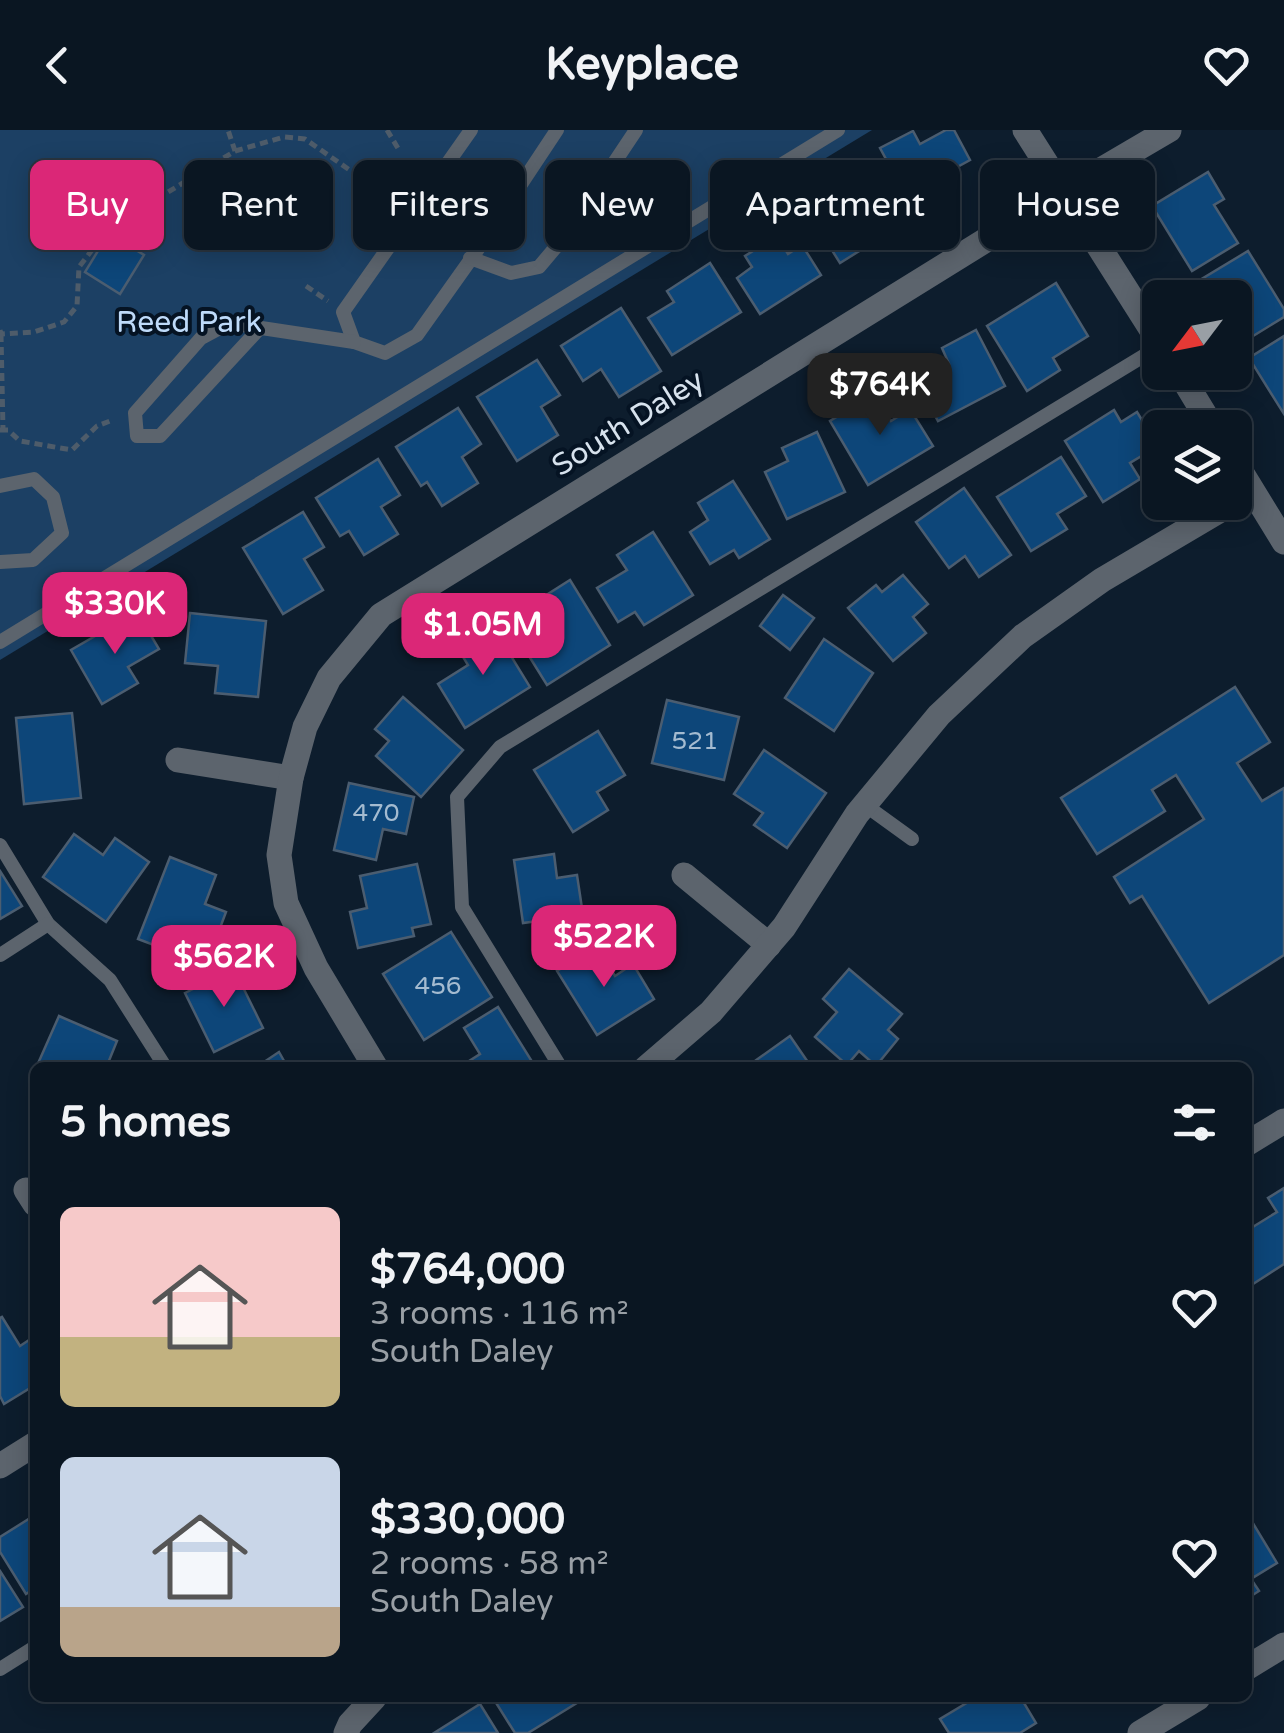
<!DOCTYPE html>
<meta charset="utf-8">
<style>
body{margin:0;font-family:"Varela Round",sans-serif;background:#18232f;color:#f1f3f6;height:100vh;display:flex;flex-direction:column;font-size:38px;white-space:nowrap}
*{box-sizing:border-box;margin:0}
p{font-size:32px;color:#999fa5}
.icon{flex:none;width:55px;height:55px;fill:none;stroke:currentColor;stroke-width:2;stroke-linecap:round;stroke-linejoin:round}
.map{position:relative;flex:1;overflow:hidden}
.sheet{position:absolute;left:30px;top:932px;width:1222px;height:640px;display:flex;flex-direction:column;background:#0a1622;border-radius:15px;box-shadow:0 5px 25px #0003,0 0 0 2px #2a3540}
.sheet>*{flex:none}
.hud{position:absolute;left:30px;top:30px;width:1225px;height:90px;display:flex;gap:20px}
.needle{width:65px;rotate:238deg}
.fabs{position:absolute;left:1142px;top:150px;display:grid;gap:20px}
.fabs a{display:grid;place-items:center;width:110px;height:110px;border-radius:15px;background:#0a1622;box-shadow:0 5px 25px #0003,0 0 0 2px #2a3540;font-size:50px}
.price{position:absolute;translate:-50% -85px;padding:0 22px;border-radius:20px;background:#db2777;color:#fff;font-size:32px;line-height:65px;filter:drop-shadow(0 2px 5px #0008)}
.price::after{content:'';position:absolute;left:50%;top:60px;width:30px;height:22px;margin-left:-15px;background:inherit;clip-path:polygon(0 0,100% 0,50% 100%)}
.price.on{background:#222;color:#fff}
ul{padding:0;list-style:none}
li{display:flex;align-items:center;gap:30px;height:250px;padding:0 30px}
li span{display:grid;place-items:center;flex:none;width:280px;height:200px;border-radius:15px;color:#555}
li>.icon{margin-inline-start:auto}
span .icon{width:120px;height:120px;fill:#fffc;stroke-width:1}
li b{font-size:42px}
h2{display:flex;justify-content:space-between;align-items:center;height:120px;padding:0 30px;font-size:42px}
.chip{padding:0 35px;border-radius:15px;background:#0a1622;box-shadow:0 5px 25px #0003,0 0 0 2px #2a3540;font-size:35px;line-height:90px}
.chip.on{background:#db2777;color:#fff}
header{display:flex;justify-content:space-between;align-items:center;height:130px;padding:0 30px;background:#0a1622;font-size:45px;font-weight:700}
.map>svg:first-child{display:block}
</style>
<header><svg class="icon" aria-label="back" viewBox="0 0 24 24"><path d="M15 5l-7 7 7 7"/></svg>Keyplace<svg class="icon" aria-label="heart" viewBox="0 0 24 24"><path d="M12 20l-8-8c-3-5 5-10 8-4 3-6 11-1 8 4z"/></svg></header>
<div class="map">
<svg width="1284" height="1603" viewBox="0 0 1284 1603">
<rect width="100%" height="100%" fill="#0d1d2d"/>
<!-- green -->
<path fill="#1c4064" d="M0,0H872L0,530Z"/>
<!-- building -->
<g fill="#0d4679" stroke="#4b5d70" stroke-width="2.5">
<path d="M946,0H954L970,30L941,46L951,65L916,84L880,18L913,1L920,14Z"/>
<path d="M1208,42L1224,69L1214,75L1238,113L1192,141L1152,76Z"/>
<path d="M869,44L901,95L840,133L808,82Z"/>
<path d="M109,103L144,125L120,164L85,142Z"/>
<path d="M777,106L788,124L802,115L821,145L760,184L737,148L752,137L745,126Z"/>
<path d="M1248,121L1284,179V187L1240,214L1235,206V168H1211L1200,150Z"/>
<path d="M710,133L741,182L672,225L648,188L674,172L667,161Z"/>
<path d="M1056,153L1088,206L1053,228L1060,240L1027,261L987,196Z"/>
<path d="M621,178L661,241L619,267L601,239L583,251L561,216Z"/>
<path d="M976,200L1005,256L938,291L916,251L949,234L942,218Z"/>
<path d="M1284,206V284L1249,228Z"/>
<path d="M537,230L560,265L541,277L558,305L517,331L477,267Z"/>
<path d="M874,264L891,291L910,279L933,316L868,355L830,291Z"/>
<path d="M458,278L481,314L462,327L478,353L442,376L427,352L421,356L396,317Z"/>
<path d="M1114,280L1121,292L1137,282L1158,316L1130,333L1140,349L1103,372L1065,311Z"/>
<path d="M817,302L845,362L787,389L765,342L788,331L782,318Z"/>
<path d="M1061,327L1086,366L1057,384L1067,399L1031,421L997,367Z"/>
<path d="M378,329L400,365L381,377L398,404L364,425L349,401L340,406L316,368Z"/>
<path d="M733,351L770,409L739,428L734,420L710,434L690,402L708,390L698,373Z"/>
<path d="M964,358L1011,425L979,447L965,426L949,438L916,392Z"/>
<path d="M303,382L324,417L304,429L323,460L283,484L243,418Z"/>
<path d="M653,402L693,465L644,495L635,482L618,492L597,458L627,440L617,425Z"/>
<path d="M903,445L928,474L913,487L926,503L893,531L848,478L876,455L882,462Z"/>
<path d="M570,450L610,515L547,555L524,518L532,512L515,485Z"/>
<path d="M783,465L814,488L790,520L760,496Z"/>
<path d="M137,482L159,519L128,537L138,553L102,574L71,520Z"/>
<path d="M190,483L266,491L258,567L215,563L218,536L185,533Z"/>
<path d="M492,495L530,557L465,598L438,554L468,535L457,517Z"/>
<path d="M824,509L873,543L834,601L785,568Z"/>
<path d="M1235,557L1270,612L1237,633L1262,671L1284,658V825L1209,873L1142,766L1130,773L1114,747L1204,689L1176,645L1152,660L1165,681L1097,724L1061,668Z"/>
<path d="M403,567L463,620L421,667L376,626L389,611L375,599Z"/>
<path d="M667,570L739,587L724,650L652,633Z"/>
<path d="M72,583L81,668L24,674L16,588Z"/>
<path d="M598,601L625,645L597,662L608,680L573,702L534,640Z"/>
<path d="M764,620L826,663L787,718L754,695L763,683L734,664Z"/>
<path d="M349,653L414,667L406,704L383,699L376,730L334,720Z"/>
<path d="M74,704L103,725L115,708L149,732L106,792L43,747Z"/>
<path d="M554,724L557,748L577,745L583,785L523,793L514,730Z"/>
<path d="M170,727L216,745L205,774L226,782L211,822L177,809L172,822L138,809Z"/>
<path d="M417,734L431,794L412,798L414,806L358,818L350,782L367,778L360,746Z"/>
<path d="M0,741L22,776L0,789Z"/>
<path d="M451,802L492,867L424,910L383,844Z"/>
<path d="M597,817L615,846L633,834L654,869L597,905L557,841Z"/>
<path d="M234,839L263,898L214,922L185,863Z"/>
<path d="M849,839L902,884L888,900L898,909L876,936L859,921L847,935L815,907L837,882L823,869Z"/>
<path d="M498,877L536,938H458L480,924L464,898Z"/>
<path d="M59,886L117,911L106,938H36Z"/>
<path d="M790,906L812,938H745Z"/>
<path d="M279,922L288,938H255Z"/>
<path d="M1284,1058V1134L1253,1154L1248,1145V1100L1277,1082L1268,1068Z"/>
<path d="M2,1187L20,1216L35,1206V1255L4,1274L0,1266V1188Z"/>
<path d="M35,1385V1458L26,1464L0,1422V1407Z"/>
<path d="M1248,1385L1277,1433L1251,1449L1259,1461L1248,1468Z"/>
<path d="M0,1441L23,1477L0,1491Z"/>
<path d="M493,1568H585L528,1603H515Z"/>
<path d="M975,1568H1021L1036,1593L1020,1603H949L940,1589Z"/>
<path d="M480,1574L498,1603H434Z"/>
</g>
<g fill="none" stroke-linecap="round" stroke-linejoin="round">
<!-- path -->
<g stroke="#4e5c6a" stroke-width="5" stroke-dasharray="8 5" stroke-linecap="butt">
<path d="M387,0L399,20"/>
<path d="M235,21L284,7L305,9L374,57"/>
<path d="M306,156L328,171"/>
<path d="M0,200L1,204L34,202L64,192L77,176L79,137L108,99L235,21L228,0"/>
<path d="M1,204L3,300"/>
<path d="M0,300H8L20,311L72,320L97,296L110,291"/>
</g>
<!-- service -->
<g stroke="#5c646d" stroke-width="14">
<path d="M471,0L343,182L354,212L385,223L417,205L476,122L557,0"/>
<path d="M470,128L511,143L539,137L566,105L636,0"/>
<path d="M259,199L160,306H137L135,283L201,208L229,193L354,212"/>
<path d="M0,356L34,349L53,367L62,403L33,430L0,432"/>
<path d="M0,512L838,0"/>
<path d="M865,675L912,709"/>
<path d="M0,715L48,794L110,850L166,938"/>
<path d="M0,825L48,794"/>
<path d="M561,938L462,777L457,667L500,617L1160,216"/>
<path d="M0,1539L35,1517"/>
</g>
<!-- minor -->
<g stroke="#5c646d" stroke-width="25">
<path d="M1025,0L1160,213"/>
<path d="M1179,242L1213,298"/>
<path d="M1235,332L1284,412"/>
<path d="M178,630L291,648"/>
<path d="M684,745L769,815"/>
<path d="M376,938L316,838L286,773L279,725L291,648L305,597L329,548L381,485L1065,61L1169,0"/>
<path d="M646,938L711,882L784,797L857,684L939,585L1023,506L1102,450L1234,372"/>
<path d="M1248,1013L1284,991"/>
<path d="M26,1060L35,1074"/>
<path d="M0,1336L35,1314"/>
<path d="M1248,1537L1284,1515"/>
<path d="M346,1603L350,1594L374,1568"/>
<path d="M1140,1603L1198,1568"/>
</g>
</g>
<g text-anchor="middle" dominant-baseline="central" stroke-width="8" stroke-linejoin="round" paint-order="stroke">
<!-- number labels -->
<g font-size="25" fill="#a4bbd0">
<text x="695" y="611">521</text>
<text x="376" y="683">470</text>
<text x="438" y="856">456</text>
</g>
<!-- park labels -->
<g font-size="30" fill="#bedaf9" stroke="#051323">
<text x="189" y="192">Reed Park</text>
</g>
<!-- street labels -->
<g font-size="30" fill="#d7e2ed" stroke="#051323">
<text transform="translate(628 293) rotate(-32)">South Daley</text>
</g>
</g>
</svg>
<div class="fabs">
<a><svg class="needle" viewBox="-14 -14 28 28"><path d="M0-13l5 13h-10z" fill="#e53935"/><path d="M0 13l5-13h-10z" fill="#999fa5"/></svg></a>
<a><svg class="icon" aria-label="layers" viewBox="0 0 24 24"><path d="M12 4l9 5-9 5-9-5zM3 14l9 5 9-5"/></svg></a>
</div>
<b class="price on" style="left:880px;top:308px">$764K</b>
<b class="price" style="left:115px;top:527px">$330K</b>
<b class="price" style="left:483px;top:548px">$1.05M</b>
<b class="price" style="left:604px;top:860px">$522K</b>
<b class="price" style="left:224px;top:880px">$562K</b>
<div class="hud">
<a class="chip on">Buy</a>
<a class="chip">Rent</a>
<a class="chip">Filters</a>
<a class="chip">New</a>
<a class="chip">Apartment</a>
<a class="chip">House</a>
</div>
<section class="sheet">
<h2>5 homes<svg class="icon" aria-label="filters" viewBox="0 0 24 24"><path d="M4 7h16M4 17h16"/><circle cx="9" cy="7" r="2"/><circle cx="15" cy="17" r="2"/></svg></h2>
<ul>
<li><span style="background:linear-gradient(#f6c9c9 65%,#c2b280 0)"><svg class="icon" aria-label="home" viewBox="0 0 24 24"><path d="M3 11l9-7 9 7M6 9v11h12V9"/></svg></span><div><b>$764,000</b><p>3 rooms · 116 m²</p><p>South Daley</p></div><svg class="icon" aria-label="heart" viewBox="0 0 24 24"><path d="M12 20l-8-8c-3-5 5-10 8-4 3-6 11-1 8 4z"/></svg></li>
<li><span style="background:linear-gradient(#c9d6e8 75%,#b9a48a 0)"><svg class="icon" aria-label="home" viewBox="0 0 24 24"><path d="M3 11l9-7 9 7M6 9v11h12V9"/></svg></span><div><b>$330,000</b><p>2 rooms · 58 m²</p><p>South Daley</p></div><svg class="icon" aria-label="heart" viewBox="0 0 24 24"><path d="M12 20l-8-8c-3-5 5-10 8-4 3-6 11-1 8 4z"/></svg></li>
</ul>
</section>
</div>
